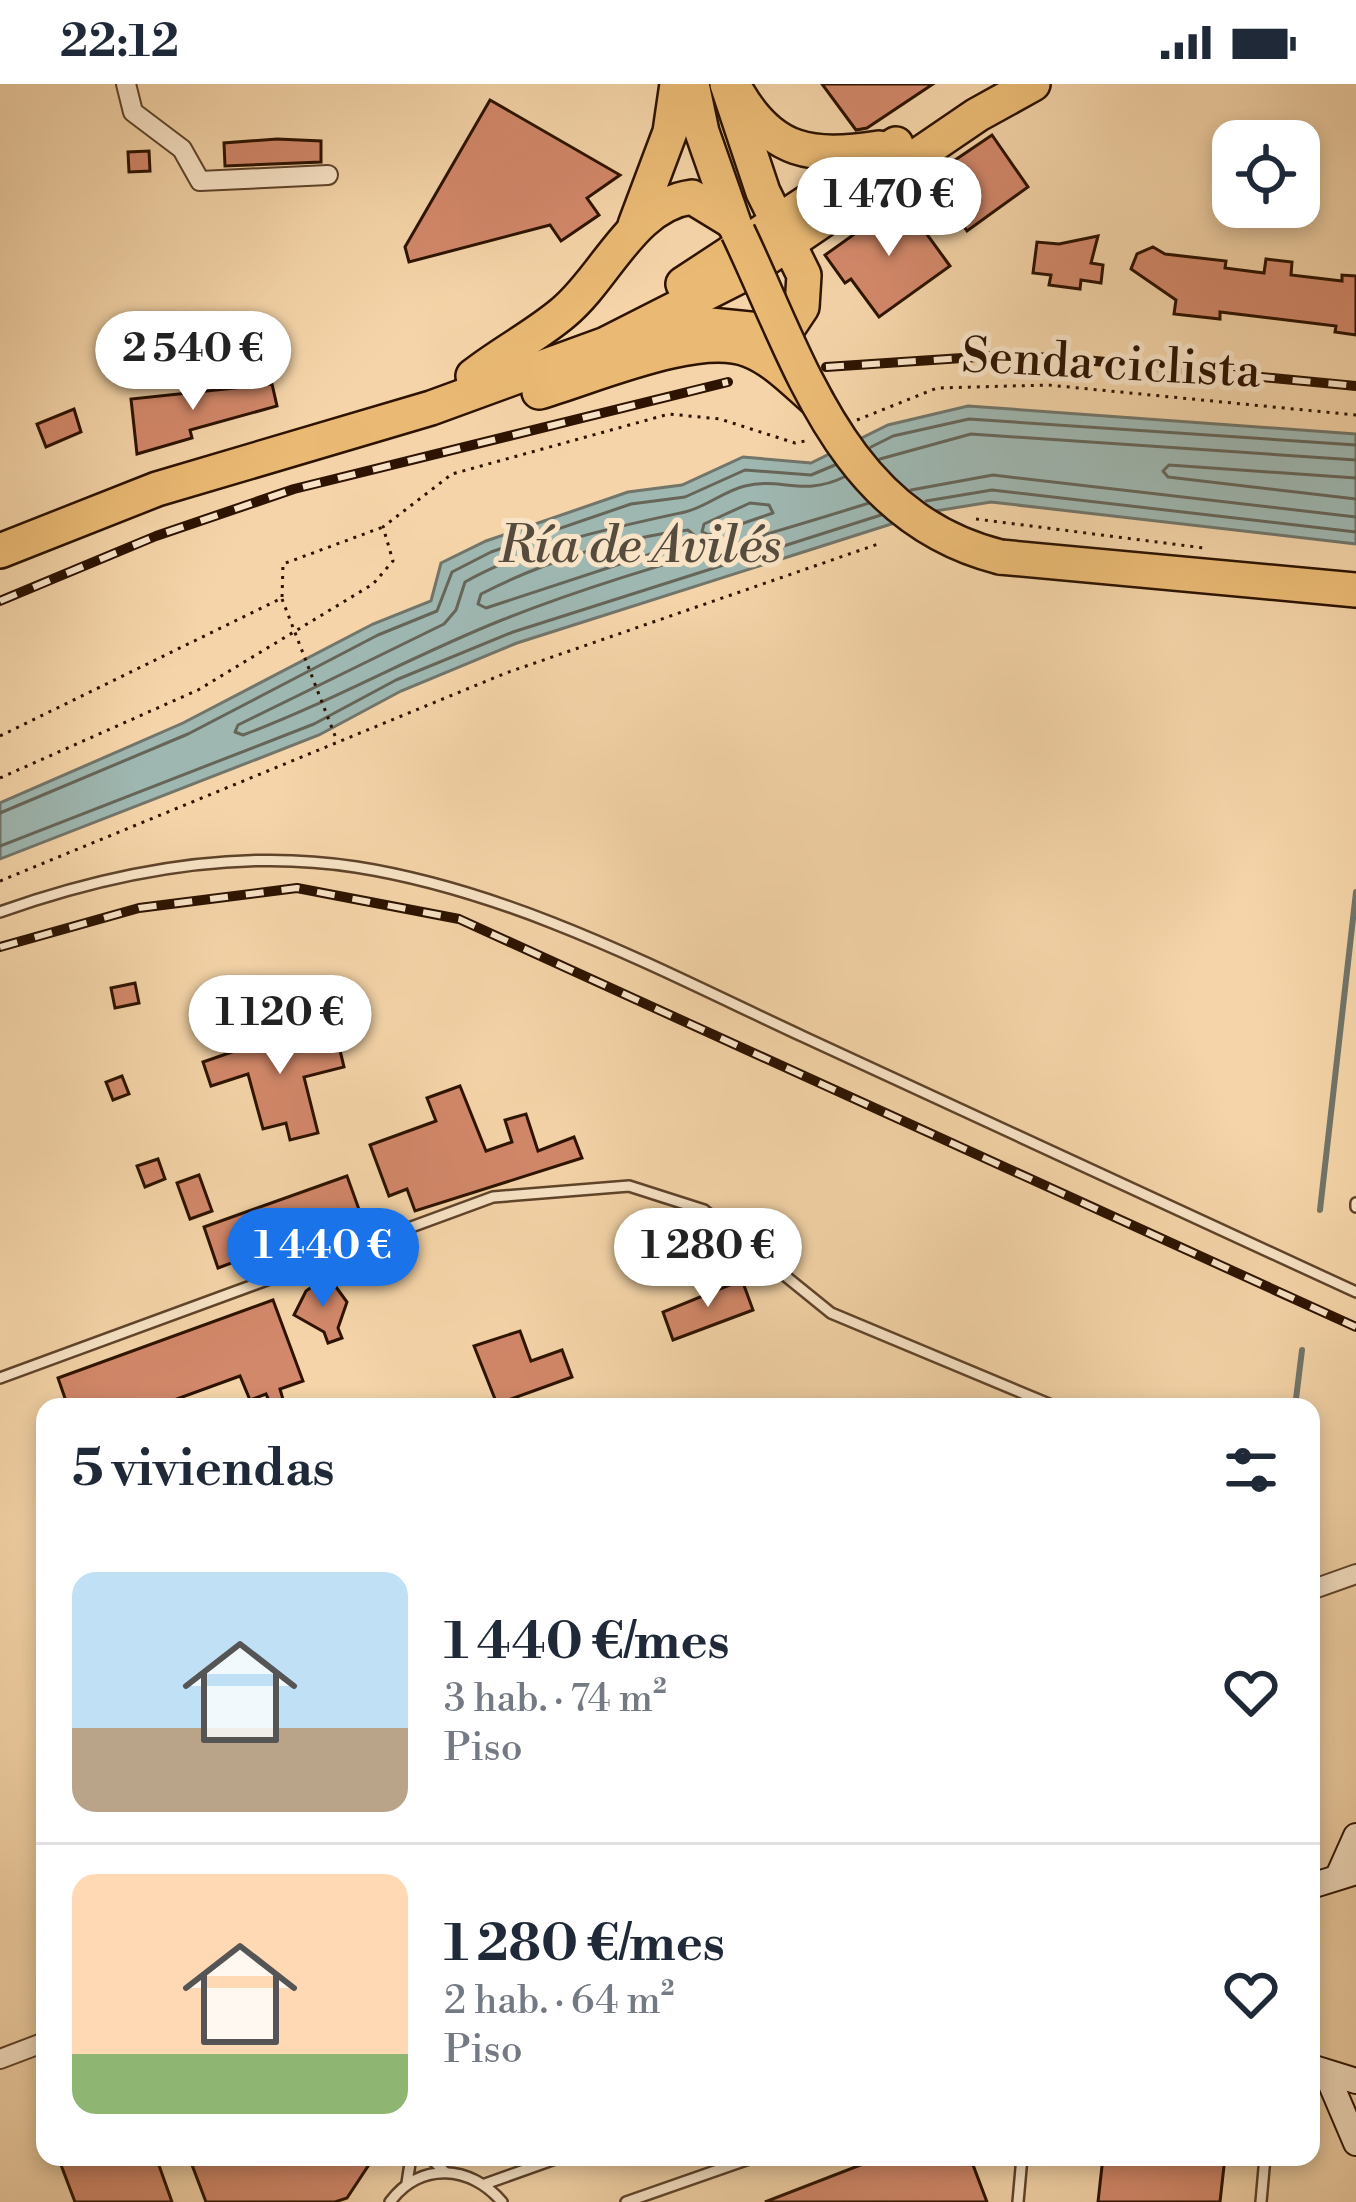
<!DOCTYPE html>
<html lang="es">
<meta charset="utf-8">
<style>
body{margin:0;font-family:"Libre Bodoni",serif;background:#f2f2f3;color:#1f2937;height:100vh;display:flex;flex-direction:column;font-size:45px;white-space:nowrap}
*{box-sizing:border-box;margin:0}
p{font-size:39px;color:#747a83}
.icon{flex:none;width:66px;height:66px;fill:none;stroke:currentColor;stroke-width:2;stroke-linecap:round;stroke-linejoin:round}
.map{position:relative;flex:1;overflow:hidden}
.details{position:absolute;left:36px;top:1314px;width:1284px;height:768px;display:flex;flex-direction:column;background:#fff;border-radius:24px;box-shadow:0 6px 18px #0003}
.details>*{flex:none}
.controls{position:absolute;left:1212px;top:36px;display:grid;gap:24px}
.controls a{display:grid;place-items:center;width:108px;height:108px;border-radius:24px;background:#fff;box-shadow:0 6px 18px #0003;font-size:60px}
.price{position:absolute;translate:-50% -102px;padding:0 27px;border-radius:42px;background:#fff;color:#222;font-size:39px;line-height:78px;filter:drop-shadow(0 3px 6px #0008)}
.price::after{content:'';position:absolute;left:50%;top:72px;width:36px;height:27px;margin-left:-18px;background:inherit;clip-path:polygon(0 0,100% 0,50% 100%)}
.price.selected{background:#1a73e8;color:#fff}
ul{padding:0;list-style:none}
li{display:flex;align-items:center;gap:36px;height:300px;padding:0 36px}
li+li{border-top:3px solid #e0e1e3}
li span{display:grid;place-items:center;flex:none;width:336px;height:240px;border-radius:24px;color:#555}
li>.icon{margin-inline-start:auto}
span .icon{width:144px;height:144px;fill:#fffc;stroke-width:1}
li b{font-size:51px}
h2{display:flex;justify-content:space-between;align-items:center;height:144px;padding:0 36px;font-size:51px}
.status{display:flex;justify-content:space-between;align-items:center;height:84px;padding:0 60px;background:#fff;direction:ltr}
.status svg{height:33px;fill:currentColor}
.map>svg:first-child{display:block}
</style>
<div class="status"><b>22:12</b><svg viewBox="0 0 49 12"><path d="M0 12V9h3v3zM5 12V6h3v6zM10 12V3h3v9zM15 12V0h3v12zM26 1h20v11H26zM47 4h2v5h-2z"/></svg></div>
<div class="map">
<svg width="1356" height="2118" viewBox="0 0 1356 2118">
<rect width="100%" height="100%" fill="#f4d4a8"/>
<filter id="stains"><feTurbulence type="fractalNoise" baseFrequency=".00167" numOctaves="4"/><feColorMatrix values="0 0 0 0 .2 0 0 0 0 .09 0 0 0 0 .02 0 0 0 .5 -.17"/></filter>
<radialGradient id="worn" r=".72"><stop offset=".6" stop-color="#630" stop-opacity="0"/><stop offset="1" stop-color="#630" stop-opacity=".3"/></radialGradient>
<!-- water -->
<path fill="#9eb7b1" stroke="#71756a" stroke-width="3" d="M968,322L1356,350V460L991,418L929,428L517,559L401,607L319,651L0,775V719L183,639L373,540L431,517L441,479L486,457L628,408L682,401L743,373L811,379L888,341Z"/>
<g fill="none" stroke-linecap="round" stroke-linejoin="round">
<!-- shore -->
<g stroke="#666558" stroke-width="3">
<path d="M871,363L893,352L969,335L1356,361"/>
<path d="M880,375L971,350L1356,376"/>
<path d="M844,393C803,413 782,393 745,402C724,407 706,423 685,428C611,444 533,460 465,498L456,526L444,540L238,641L235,648L243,651C331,618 414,571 502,536C620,489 747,458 869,419"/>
<path d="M1356,394L1169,381L1163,387L1168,393L1356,415"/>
<path d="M911,406L993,391L1356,433"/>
<path d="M926,417L992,406L1356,448"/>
<path d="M750,419L769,421L773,429L709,451L702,448L704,440Z"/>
<path d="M688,446L694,451L690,457L486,524L478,520L481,510C543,478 619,454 688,446Z"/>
<path d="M0,729L188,650L378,551L437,527L452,488L491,468L631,420L685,413L745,386L811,391L835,381"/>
<path d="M0,762L314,640L396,596L513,548L881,431"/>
</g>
<!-- stream -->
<g stroke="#71756a" stroke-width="6">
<path d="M1320,1126L1356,808"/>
<path d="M1295,1323L1302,1266"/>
</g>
</g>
<!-- building -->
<g fill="#d2886a" stroke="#2d1300" stroke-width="3">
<path d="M822,0H933L867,44L856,46Z"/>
<path d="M490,16L620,91L587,114L599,131L561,157L550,141L409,178L405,163Z"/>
<path d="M992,51L1028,103L967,147L930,93Z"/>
<path d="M277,55L321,57V78L225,82L224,59Z"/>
<path d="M149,67L150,87L129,88L128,68Z"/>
<path d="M902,116L950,182L879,233L851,195L845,199L825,171Z"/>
<path d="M1098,152L1091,179L1103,181L1101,199L1081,196L1080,205L1049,201L1051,191L1033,189L1037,158L1059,160Z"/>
<path d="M1153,163L1165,170L1226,177L1225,184L1264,189L1266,175L1292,178L1291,191L1342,197V191L1356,192V251L1335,248L1336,242L1220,228V235L1174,230L1176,216L1131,185L1137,170Z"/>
<path d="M272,300L277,322L190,346L192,354L137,370L131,315Z"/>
<path d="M74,325L81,348L46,363L37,340Z"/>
<path d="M135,899L139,919L115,924L111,904Z"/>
<path d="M295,946L297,951L314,946L318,959L337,954L344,983L304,993L318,1049L290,1056L286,1039L263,1045L248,990L211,1002L203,978Z"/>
<path d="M122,992L129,1010L113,1016L106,998Z"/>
<path d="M460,1002L486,1067L512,1058L505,1036L526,1030L538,1067L574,1053L582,1074L415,1127L407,1105L389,1112L370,1061L436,1037L427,1014Z"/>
<path d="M158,1075L165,1095L145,1103L137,1082Z"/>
<path d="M199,1091L212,1127L190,1135L177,1099Z"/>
<path d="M347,1092L361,1131L218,1184L204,1143Z"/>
<path d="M742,1196L753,1226L673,1256L663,1228Z"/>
<path d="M316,1200L336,1203L347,1218L338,1244L342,1254L328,1259L324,1248L294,1231L306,1207Z"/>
<path d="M273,1216L303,1297L280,1305L284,1319L272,1323L266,1310L250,1316L240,1292L155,1323H68L58,1294Z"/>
<path d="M520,1247L531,1277L562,1266L572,1293L497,1320L474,1262Z"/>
<path d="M58,2073H156L172,2118H75Z"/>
<path d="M189,2073H374L347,2114L335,2118H206Z"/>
<path d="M881,2073H970L987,2118H765Z"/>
<path d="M1103,2073H1225L1220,2118H1098Z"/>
</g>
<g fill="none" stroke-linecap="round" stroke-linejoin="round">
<defs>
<g id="lane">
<path d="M0,828C113,788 236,764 356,783C515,808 660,886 804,953C988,1038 1172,1123 1356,1208"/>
<path d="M1356,1119V1123"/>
<path d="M0,1294L493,1113L629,1102L704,1126L831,1229L1056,1323"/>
<path d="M429,2073L444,2087"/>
<path d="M407,2099L411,2073"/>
<path d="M485,2100L561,2073"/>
<path d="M390,2118C420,2077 471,2081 502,2118"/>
<path d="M626,2118L755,2073"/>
<path d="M1018,2118L1022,2073"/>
<path d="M1261,2118L1265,2073"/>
</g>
<g id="street">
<path d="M126,0L133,28L182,65L200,97L328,91"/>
<path d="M1311,1506L1356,1490"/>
<path d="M0,1975L45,1958"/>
</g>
<g id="secondary">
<path d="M1339,1790L1356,1752"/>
<path d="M1311,1802L1356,1788"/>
<path d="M1311,1983L1356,1997"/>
<path d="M1327,1991L1356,2059"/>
</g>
<g id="highway">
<path d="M692,0L702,48L735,142"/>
<path d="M736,6C772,70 812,74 879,64"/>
<path d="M635,141L670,48L677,0"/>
<path d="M683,200L896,60"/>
<path d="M654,248L700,240L770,247L790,241L802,223L804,191L763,108L727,0"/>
<path d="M473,292C502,269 536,252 564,228C607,192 632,121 692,113L733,138"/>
<path d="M539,308C592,293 697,246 749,266C775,276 796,299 817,317"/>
<path d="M0,467L157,405L431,324L606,260L742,191L977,31L1033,0"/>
<path d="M1000,473L1356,506"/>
</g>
</defs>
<!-- lane casing -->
<use href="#lane" stroke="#5f432a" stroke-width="14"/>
<!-- street casing -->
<use href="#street" stroke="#5f432a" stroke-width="22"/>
<!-- secondary casing -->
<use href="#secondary" stroke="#2d1300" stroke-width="28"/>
<!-- highway casing -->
<use href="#highway" stroke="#2d1300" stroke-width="38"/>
<!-- path -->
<g stroke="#2d1300" stroke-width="3" stroke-dasharray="3 6" stroke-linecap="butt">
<path d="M857,336L937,304L1048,301L1356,331"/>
<path d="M976,435L1204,464"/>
<path d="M282,515L337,657"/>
<path d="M0,652L282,514L283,480L383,443"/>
<path d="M0,694L198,606L373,500L393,477L383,443L452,390L669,330L720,335L795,359L810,356"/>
<path d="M0,797L506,589L881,459"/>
</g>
<!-- lane -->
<use href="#lane" stroke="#f8e3c6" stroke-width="9"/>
<!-- street -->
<use href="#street" stroke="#f8e3c6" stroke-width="18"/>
<!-- secondary -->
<use href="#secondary" stroke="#f8e3c6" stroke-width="24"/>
<!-- highway -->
<use href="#highway" stroke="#eaba74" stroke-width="33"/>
<defs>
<g id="rail">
<path d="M826,283L993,272L1064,274L1356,302"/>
<path d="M0,517L156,452L294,405L728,298"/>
<path d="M0,863L139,824L297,804L459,835L1356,1243"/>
</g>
</defs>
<!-- rail casing -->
<use href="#rail" stroke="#2d1300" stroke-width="10"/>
<!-- rail -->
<use href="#rail" stroke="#f8e3c6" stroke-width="6" stroke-dasharray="18" stroke-linecap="butt"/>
<defs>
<path id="highway-bridge" d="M738,148C801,280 842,433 1000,473"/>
</defs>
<!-- highway-bridge casing -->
<use href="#highway-bridge" stroke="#2d1300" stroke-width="38" stroke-linecap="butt"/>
<!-- highway-bridge -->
<use href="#highway-bridge" stroke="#eaba74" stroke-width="33"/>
</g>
<g text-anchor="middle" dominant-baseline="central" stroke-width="10" stroke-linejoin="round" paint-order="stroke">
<!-- street labels -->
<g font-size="48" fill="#2d1300" stroke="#f8e3c6">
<text transform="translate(1111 281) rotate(3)">Senda ciclista</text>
</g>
<!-- water labels -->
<g font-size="51" font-style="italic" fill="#554c3e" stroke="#f8e3c6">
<text x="640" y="463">Ría de Avilés</text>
</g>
</g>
<rect width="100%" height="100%" filter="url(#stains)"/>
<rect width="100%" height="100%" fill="url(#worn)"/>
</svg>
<div class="controls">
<a><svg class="icon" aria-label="locate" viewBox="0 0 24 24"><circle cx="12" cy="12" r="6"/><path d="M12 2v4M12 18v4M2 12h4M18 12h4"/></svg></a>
</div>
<b class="price" style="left:889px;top:175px">1 470 €</b>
<b class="price" style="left:193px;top:329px">2 540 €</b>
<b class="price" style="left:280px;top:993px">1 120 €</b>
<b class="price selected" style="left:323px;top:1226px">1 440 €</b>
<b class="price" style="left:708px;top:1226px">1 280 €</b>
<section class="details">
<h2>5 viviendas<svg class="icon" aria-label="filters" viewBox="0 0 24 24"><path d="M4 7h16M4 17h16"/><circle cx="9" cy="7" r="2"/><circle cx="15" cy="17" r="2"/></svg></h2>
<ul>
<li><span style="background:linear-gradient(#bfe0f5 65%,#b9a48a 0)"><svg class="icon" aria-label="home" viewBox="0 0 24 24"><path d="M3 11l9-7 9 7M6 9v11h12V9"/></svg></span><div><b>1 440 €/mes</b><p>3 hab. · 74 m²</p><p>Piso</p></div><svg class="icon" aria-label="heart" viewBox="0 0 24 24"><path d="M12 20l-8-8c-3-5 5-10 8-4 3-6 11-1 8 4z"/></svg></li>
<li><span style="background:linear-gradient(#ffd9b3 75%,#8fb573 0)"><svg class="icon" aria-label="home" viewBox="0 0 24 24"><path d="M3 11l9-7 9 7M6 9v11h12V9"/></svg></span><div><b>1 280 €/mes</b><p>2 hab. · 64 m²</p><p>Piso</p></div><svg class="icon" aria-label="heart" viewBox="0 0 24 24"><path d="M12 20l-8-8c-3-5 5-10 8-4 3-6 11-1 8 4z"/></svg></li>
</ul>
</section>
</div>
